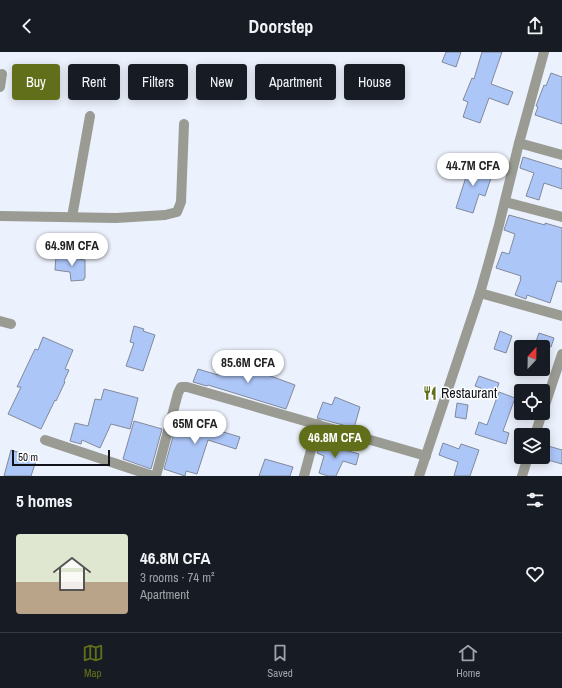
<!DOCTYPE html>
<meta charset="utf-8">
<style>
body{margin:0;font-family:"Archivo Narrow",sans-serif;background:#20242c;color:#f1f3f6;height:100vh;display:flex;flex-direction:column;font-size:15px;white-space:nowrap}
*{box-sizing:border-box;margin:0}
p{font-size:13px;color:#9ea1a6}
.icon{flex:none;width:22px;height:22px;fill:none;stroke:currentColor;stroke-width:2;stroke-linecap:round;stroke-linejoin:round}
.map{position:relative;height:424px;overflow:hidden}
.side{display:flex;flex-direction:column;background:#171b24;flex:1}
.side>*{flex:none}
.guide{position:absolute;left:12px;top:12px;width:538px;height:36px;display:flex;gap:8px}
.needle{width:26px;rotate:22deg}
.controls{position:absolute;left:514px;top:288px;display:grid;gap:8px}
.controls a{display:grid;place-items:center;width:36px;height:36px;border-radius:4px;background:#171b24;box-shadow:0 2px 10px #0003;font-size:20px}
.scale{position:absolute;left:12px;bottom:10px;width:98px;box-sizing:border-box;padding-left:4px;border:2px solid #10131a;border-top:0;font-size:11px;line-height:14px;white-space:nowrap;color:#10131a;-webkit-text-stroke:3px #fff;paint-order:stroke}
.price{position:absolute;translate:-50% -34px;padding:0 9px;border-radius:14px;background:#fff;color:#222;font-size:13px;line-height:26px;filter:drop-shadow(0 1px 2px #0008)}
.price::after{content:'';position:absolute;left:50%;top:24px;width:12px;height:9px;margin-left:-6px;background:inherit;clip-path:polygon(0 0,100% 0,50% 100%)}
.price.current{background:#626f1a;color:#fff}
ul{padding:0;list-style:none}
li{display:flex;align-items:center;gap:12px;height:100px;padding:0 16px}
li span{display:grid;place-items:center;flex:none;width:112px;height:80px;border-radius:4px;color:#555}
li>.icon{margin-inline-start:auto}
span .icon{width:48px;height:48px;fill:#fffc;stroke-width:1}
li b{font-size:17px}
h2{display:flex;justify-content:space-between;align-items:center;height:48px;padding:0 16px;font-size:17px}
.tag{padding:0 14px;border-radius:4px;background:#171b24;box-shadow:0 2px 10px #0003;font-size:14px;line-height:36px}
.tag.current{background:#626f1a;color:#fff}
header{display:flex;justify-content:space-between;align-items:center;height:52px;padding:0 16px;background:#171b24;font-size:18px;font-weight:700}
.tabs{display:flex;justify-content:space-around;align-items:center;height:56px;border-top:1px solid #363941;background:#171b24;font-size:11px;color:#9ea1a6}
.tabs a{display:grid;justify-items:center;gap:2px}
.tabs .current{color:#626f1a}
.map>svg:first-child{display:block}
</style>
<header><svg class="icon" aria-label="back" viewBox="0 0 24 24"><path d="M15 5l-7 7 7 7"/></svg>Doorstep<svg class="icon" aria-label="share" viewBox="0 0 24 24"><path d="M12 15V3M7 8l5-5 5 5M5 13v7h14v-7"/></svg></header>
<div class="map">
<svg width="562" height="424" viewBox="0 0 562 424">
<rect width="100%" height="100%" fill="#ecf2fd"/>
<!-- building -->
<g fill="#adc6f8" stroke="#818a9b">
<path d="M446,0H461L456,15L442,10Z"/>
<path d="M482,0H502L491,32L513,40L508,53L489,46L480,71L463,65L468,50L463,48L472,26L474,27Z"/>
<path d="M551,21L562,25V72L535,63L538,55L536,54L544,33L546,34Z"/>
<path d="M523,105L562,117V137L544,131L539,148L526,144L534,121L520,116Z"/>
<path d="M465,113L483,119L484,116L493,120L485,144L479,142L473,161L456,156L466,125L461,123Z"/>
<path d="M509,163L545,173V171L562,176V230L557,229L550,251L527,243L526,247L515,243L521,227H520L521,224L496,216L502,200L509,202L515,182L504,178Z"/>
<path d="M56,204L85,208V226H84V228L71,229L70,220L55,218Z"/>
<path d="M134,274L144,277L143,279L155,283L143,319L126,314L134,291L130,290Z"/>
<path d="M500,279L512,284L506,301L494,297Z"/>
<path d="M539,281L554,286L551,295H534Z"/>
<path d="M43,285L73,298L65,317L69,318L64,329L65,330L56,349L55,348L41,377L8,362L21,335H17L35,297L38,298Z"/>
<path d="M224,303L238,308L236,315L265,323V322L295,333L286,357L208,333L207,334L193,330L198,317L218,323Z"/>
<path d="M479,324L499,331L494,346L479,341L481,336L475,334Z"/>
<path d="M104,337L138,346L130,377L111,372L100,396L82,388L81,392L70,389L75,371L88,374L95,347L101,348Z"/>
<path d="M499,340L515,346L503,379L509,381L506,392L475,382L479,370L487,373Z"/>
<path d="M335,345L360,355L354,376L317,366L323,350L332,353Z"/>
<path d="M457,351L468,353L466,367L455,365Z"/>
<path d="M198,363L212,367L210,376L240,385L236,397L208,388L197,422L186,419L185,424L164,417L174,381L180,382L185,365L196,368Z"/>
<path d="M134,369L162,377L151,417L123,407Z"/>
<path d="M320,391L359,402L356,413L343,409L336,424H328L319,421L324,404L317,401Z"/>
<path d="M443,391L459,397L461,392L479,398L470,424H454L458,410L439,403Z"/>
<path d="M545,393L562,398V412L541,406V405H543V399Z"/>
<path d="M11,398L37,406L31,424H4Z"/>
<path d="M265,407L293,415L290,424H259Z"/>
</g>
<g fill="none" stroke-linecap="round" stroke-linejoin="round">
<!-- street -->
<g stroke="#9a9c93" stroke-width="10">
<path d="M0,35L2,22"/>
<path d="M519,91L562,103"/>
<path d="M505,150L562,165"/>
<path d="M0,164L116,166L165,163L177,160L181,150L184,72"/>
<path d="M72,165L90,64"/>
<path d="M480,241L562,264"/>
<path d="M0,269L11,272"/>
<path d="M543,359L562,302"/>
<path d="M535,383L542,361"/>
<path d="M45,388L153,424"/>
<path d="M156,424L178,341L181,335H187L426,404"/>
<path d="M304,424L318,372"/>
<path d="M419,424L480,241L490,206L499,173L519,91L544,0"/>
<path d="M522,424L528,405"/>
</g>
</g>
<!-- icons -->
<defs>
<symbol id="restaurant-bare" viewBox="-9 -9 18 18"><path d="M-5-6h1v4h1v-4h1v4h1v-4h1v5L-1.5 .5V6h-2V.5L-5-1ZM5-6V6H3V1.5H1.5Q1.5-4 5-6Z" fill="#626f1a" stroke="#fff" stroke-width="2.5" paint-order="stroke"/></symbol>
</defs>
<g fill-rule="evenodd">
<use href="#restaurant-bare" x="420" y="331" width="20" height="20"/>
</g>
<g text-anchor="middle" dominant-baseline="central" stroke-width="3" stroke-linejoin="round" paint-order="stroke">
<!-- poi labels -->
<g font-size="14" fill="#10131a" stroke="#fff" text-anchor="start">
<text x="441" y="341">Restaurant</text>
</g>
</g>
</svg>
<div class="controls">
<a><svg class="needle" viewBox="-14 -14 28 28"><path d="M0-13l5 13h-10z" fill="#e53935"/><path d="M0 13l5-13h-10z" fill="#9ea1a6"/></svg></a>
<a><svg class="icon" aria-label="locate" viewBox="0 0 24 24"><circle cx="12" cy="12" r="6"/><path d="M12 2v4M12 18v4M2 12h4M18 12h4"/></svg></a>
<a><svg class="icon" aria-label="layers" viewBox="0 0 24 24"><path d="M12 4l9 5-9 5-9-5zM3 14l9 5 9-5"/></svg></a>
</div>
<div class="scale">50 m</div>
<b class="price" style="left:473px;top:135px">44.7M CFA</b>
<b class="price" style="left:72px;top:215px">64.9M CFA</b>
<b class="price" style="left:248px;top:332px">85.6M CFA</b>
<b class="price" style="left:195px;top:393px">65M CFA</b>
<b class="price current" style="left:335px;top:407px">46.8M CFA</b>
<div class="guide">
<a class="tag current">Buy</a>
<a class="tag">Rent</a>
<a class="tag">Filters</a>
<a class="tag">New</a>
<a class="tag">Apartment</a>
<a class="tag">House</a>
</div>
</div>
<section class="side">
<h2>5 homes<svg class="icon" aria-label="filters" viewBox="0 0 24 24"><path d="M4 7h16M4 17h16"/><circle cx="9" cy="7" r="2"/><circle cx="15" cy="17" r="2"/></svg></h2>
<ul>
<li><span style="background:linear-gradient(#dfe7d0 60%,#b9a48a 0)"><svg class="icon" aria-label="home" viewBox="0 0 24 24"><path d="M3 11l9-7 9 7M6 9v11h12V9"/></svg></span><div><b>46.8M CFA</b><p>3 rooms · 74 m²</p><p>Apartment</p></div><svg class="icon" aria-label="heart" viewBox="0 0 24 24"><path d="M12 20l-8-8c-3-5 5-10 8-4 3-6 11-1 8 4z"/></svg></li>
</ul>
</section>
<nav class="tabs">
<a class="current"><svg class="icon" aria-label="map" viewBox="0 0 24 24"><path d="M3 6l6-2 6 2 6-2v14l-6 2-6-2-6 2zM9 4v14M15 6v14"/></svg>Map</a>
<a><svg class="icon" aria-label="saved" viewBox="0 0 24 24"><path d="M7 4h10v16l-5-4-5 4z"/></svg>Saved</a>
<a><svg class="icon" aria-label="home" viewBox="0 0 24 24"><path d="M3 11l9-7 9 7M6 9v11h12V9"/></svg>Home</a>
</nav>
